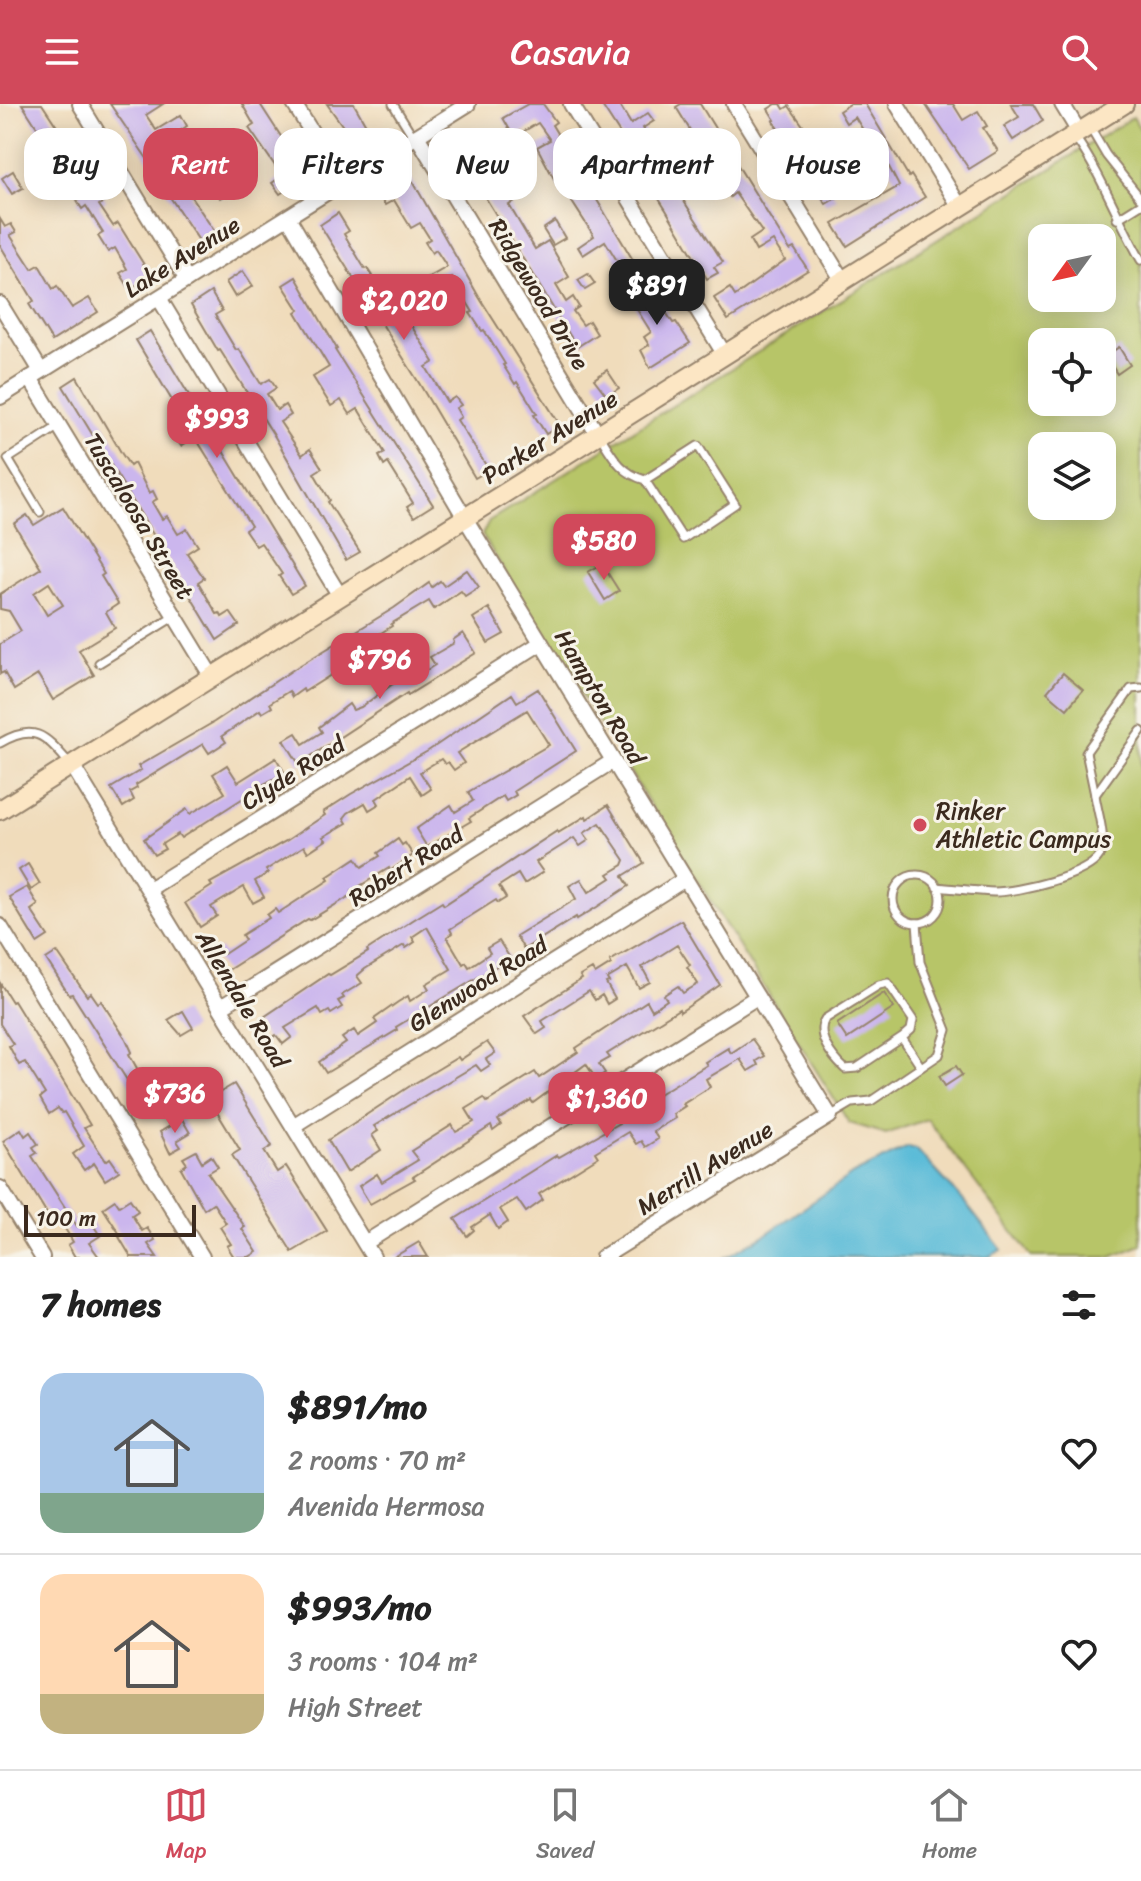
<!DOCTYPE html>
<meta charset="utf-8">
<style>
body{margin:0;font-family:Sriracha,sans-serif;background:#f6f6f6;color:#222;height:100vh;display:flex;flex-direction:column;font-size:30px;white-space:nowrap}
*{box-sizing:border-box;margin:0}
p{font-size:26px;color:#767676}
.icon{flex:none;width:44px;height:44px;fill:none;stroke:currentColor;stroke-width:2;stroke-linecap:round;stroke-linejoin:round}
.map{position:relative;height:1153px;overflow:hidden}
.sheet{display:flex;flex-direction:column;background:#fff;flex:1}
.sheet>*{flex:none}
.top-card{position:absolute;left:24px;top:24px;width:1094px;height:72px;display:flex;gap:16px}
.needle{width:52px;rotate:237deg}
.fabs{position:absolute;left:1028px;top:120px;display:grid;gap:16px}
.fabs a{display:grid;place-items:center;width:88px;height:88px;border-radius:16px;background:#fff;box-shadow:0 4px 20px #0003;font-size:40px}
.scale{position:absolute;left:24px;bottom:20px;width:172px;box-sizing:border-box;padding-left:8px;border:4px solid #3b2a1e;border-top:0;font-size:22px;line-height:28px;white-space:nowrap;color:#3b2a1e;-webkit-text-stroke:6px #f7f3e8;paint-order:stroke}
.price{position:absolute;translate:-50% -68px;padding:0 18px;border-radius:16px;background:#d1495b;color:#fff;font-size:26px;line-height:52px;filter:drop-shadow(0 2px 4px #0008)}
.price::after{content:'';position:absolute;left:50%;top:48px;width:24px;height:18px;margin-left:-12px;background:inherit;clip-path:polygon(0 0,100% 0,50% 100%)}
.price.active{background:#222;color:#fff}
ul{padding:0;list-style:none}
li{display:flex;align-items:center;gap:24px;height:200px;padding:0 40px}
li+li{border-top:2px solid #e0e0e0}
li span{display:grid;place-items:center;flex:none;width:224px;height:160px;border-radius:24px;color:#555}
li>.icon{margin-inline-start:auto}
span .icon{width:96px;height:96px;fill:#fffc;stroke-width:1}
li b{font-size:34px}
h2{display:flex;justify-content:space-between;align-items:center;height:96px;padding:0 40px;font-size:34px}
.chip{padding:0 28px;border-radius:24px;background:#fff;box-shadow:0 4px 20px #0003;font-size:28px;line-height:72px}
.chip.active{background:#d1495b;color:#fff}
header{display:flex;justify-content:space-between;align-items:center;height:104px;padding:0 40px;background:#d1495b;color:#fff;font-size:36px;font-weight:600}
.tab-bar{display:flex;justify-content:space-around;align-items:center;height:112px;border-top:2px solid #e0e0e0;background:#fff;font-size:22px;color:#767676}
.tab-bar a{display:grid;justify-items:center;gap:4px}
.tab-bar .active{color:#d1495b}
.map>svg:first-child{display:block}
</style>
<header><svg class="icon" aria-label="menu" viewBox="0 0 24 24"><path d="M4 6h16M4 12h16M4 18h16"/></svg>Casavia<svg class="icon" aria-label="search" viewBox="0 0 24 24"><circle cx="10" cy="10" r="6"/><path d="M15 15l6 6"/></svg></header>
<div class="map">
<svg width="1141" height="1153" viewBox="0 0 1141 1153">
<rect width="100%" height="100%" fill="#f7f3e8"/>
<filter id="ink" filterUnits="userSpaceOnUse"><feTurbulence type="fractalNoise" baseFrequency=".0125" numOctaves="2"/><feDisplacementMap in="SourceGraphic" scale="16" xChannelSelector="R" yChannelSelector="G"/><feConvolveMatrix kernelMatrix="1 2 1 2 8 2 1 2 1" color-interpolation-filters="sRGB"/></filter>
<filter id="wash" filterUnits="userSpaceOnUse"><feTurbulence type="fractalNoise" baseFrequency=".006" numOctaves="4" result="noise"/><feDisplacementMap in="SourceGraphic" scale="32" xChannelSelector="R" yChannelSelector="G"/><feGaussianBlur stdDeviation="1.8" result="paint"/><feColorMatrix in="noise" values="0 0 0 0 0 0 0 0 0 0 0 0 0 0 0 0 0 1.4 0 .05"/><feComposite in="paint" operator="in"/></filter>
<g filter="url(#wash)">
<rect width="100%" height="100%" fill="#f0dcbb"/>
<!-- green -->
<path fill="#b7c567" stroke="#797842" stroke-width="2" fill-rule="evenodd" d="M1133,13L1141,27V1141L1111,1153H1032L927,1015L886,1030L849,1019L482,431L489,417ZM1042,134H1102V194H1042ZM1042,238H1102V298H1042ZM1042,342H1102V402H1042Z"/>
<!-- water -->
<path fill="#5abbd8" stroke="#4a727b" stroke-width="2" d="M908,1043L916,1045L962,1095L1002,1146L988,1153H726L765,1131L853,1070Z"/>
<g id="blocks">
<!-- building -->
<g fill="#cbb6ed" fill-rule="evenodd">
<path d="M22,0H42L106,97L99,101L113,122L118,119L151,172L130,185L120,169L127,165L115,144L108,148L98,132L103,129L86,102L82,105L77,97L81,94L74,81Z"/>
<path d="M110,0H163L146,11L156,26L181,11L187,22L160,41L164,48L159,51L162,56L152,62Z"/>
<path d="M242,0H260L293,51L289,54L303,75L280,90L272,79L282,72L249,24L254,21Z"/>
<path d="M327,0H354L374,35L359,45Z"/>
<path d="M528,0H543L556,18L552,21L639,166L627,173L605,137L583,151L578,143L594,132L563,84L560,86L537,43L550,36L538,19L514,33L503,14Z"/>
<path d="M601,0H619L631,20L648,9L654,17L643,24L660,56L658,57L723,158L714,163L718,169L707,175L666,106L645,73L643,75L638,67L642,64Z"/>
<path d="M681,0H700L790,146L794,144L808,166L728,216L714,194L730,184L735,192L785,156L773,137L756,147L750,136L762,128L735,89L730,93L723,82L731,76L705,34L698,39L676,3Z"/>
<path d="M776,0H781L784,5L789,2L814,37L807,42L827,76L833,72L840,83L832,89L836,94L826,100L773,17L775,16L768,5Z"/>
<path d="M850,0H865L909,73L911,71L925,93L847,142L833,120L899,82L889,63L882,67L876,57L881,54L871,38L865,42L861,34L866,31L855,13L846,19L839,7Z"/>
<path d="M925,0H953L963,16L978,7L987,22L983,24L998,47L969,65Z"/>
<path d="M1011,0H1033L1043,17L1013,36L1004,22L1019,13Z"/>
<path d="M472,27L479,38L473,42L482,58L497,48L495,45L507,38L520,60L499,72L515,97L509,101L535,145L548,137L569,173L556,181L566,198L573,193L579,203L573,207L583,221L589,217L597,230L577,243L452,39Z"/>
<path d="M226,30L234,44L226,48L218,35Z"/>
<path d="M13,67L23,84L12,90L2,74Z"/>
<path d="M407,67L479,193L560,321L546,330L534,311L537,310L517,278L515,280L503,261L505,260L484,226L482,227L470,209L473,208L452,174L427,189L421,178L447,163L436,146L432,149L425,138L430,135L420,119L411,124L394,96L385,101L376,87Z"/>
<path d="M175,69L183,83L200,73L205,82L190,91L217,131L202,141L160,78Z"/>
<path d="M223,77L230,88L220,94L213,83Z"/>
<path d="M338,109L349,127L344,130L365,165L367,164L384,191L390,188L434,258L426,263L447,298L455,293L461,301L456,304L461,313L457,316L489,366L475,374L419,279L320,121Z"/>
<path d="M0,115L5,123L11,120L16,128L10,131L32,165L39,161L53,185L57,182L72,204L89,194L98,208L52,237L29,200L34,197L0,141Z"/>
<path d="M555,117L565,134L553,141L543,125Z"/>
<path d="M243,167L253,182L235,193L226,178Z"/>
<path d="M588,170L595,180L585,186L578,176Z"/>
<path d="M296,173L337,245L335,246L433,401L414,413L407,403L413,399L388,359L384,362L379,352L385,349L358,305L350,310L341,296L331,302L313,273L329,263L296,208L299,206L283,181Z"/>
<path d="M646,178L673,219L676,218L690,239L650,264L641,246L649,241L644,233L651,228L628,191Z"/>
<path d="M211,188L222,207L215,211L236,246L239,245L261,280L270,275L276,284L267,290L277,306L285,301L291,311L280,318L302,351L310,345L322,364L314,369L330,396L328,398L360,448L346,456L275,333L220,246L218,247L191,201Z"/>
<path d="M150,227L305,482L291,490L279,472L282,470L261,439L256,442L245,426L251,422L195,333L181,342L174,331L178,328L174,321L183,315L136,236Z"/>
<path d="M1119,243L1130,261L1117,270L1106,252Z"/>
<path d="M607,266L619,284L607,292L594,275Z"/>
<path d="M77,273L122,350L130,362L134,359L149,389L153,387L157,395L152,398L162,415L167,412L178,430L187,425L198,442L187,449L204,474L198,478L217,510L220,509L222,513L230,508L239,521L217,536L63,282Z"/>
<path d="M63,403L104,470L101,472L118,500L106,508L115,524L79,546L94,571L53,596L38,571L14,586L4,568L0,570V540L21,527L9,507L0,505V490L41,464L14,420L27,411L34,421ZM49,479L63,501L47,511L34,489Z"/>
<path d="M602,460L619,487L605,496L588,468Z"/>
<path d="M467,466L479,483L465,492L461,487L434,505L429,497L391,520L392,522L348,550L353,557L304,588L303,585L292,593L289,587L270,599L272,603L262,609L260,606L222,632L226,638L209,649L203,640L136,681L137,684L130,688L134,696L123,703L111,684L141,666L138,662L214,618L294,565L394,504L429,479L432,483L440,477L444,482Z"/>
<path d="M489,504L504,530L488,539L473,514Z"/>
<path d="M463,529L476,549L408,591L407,589L299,660L284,636L296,629L303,640L322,628L319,623L349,600L353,606L361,603L408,569L411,573L419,568L420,570L435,561L430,553L454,539L453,536Z"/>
<path d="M1063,569L1083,586L1067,605L1047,588Z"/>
<path d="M538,585L576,647L514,687L516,691L506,697L503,692L469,714L471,717L427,743L416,725L451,701L455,708L473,697L468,688L549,641L527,606L457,649L464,659L454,666L448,658L445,660L441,655L420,668L431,685L422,691L410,672L376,695L379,700L369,706L365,699L348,709L344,714L347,719L323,733L326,736L308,748L304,742L266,766L268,769L255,777L264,793L253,799L244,783L211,803L217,812L200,823L185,799L212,782L210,779L286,737L325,711L323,708L351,690L428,647L512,590L517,598Z"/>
<path d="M276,654L285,669L247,689L248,691L181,734L178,730L162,740L165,745L154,751L144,735L187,705L190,710L225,689L213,670L227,661L238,678Z"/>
<path d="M608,701L644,759L623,772L629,782L597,803L577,815L576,813L524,845L516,832L576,795L569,782L581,775L589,788L611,774L608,770L623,761L625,756L600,719L584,729L589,736L580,742L574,734L536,758L543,768L524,780L518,770L499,782L506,794L498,799L496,796L450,825L452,829L447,833L463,860L466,858L469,863L490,849L487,844L499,837L510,854L396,923L397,926L326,969L319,958L346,939L342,934L354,926L358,932L377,919L374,915L398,898L408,892L410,897L429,885L426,880L451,865L427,823L412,833L415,838L406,844L404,841L365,865L357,872L362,879L342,891L344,894L338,897L342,903L331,910L329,907L322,911L318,904L285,924L292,933L283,940L276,931L267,937L255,919L328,870L330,871L368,848L367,846L413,816L442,798L444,801L557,727L558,729L586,712L587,715Z"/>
<path d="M398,735L402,741L405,739L413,751L390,767L389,764L352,787L353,790L310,816L308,815L225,868L213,850L220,845L224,850L245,836L242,831L269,814L267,811L275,805L278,809L329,776L327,773L356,754L362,763L380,752L378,749Z"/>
<path d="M28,760L40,780L31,786L19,766Z"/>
<path d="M27,783L38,801L31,806L48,832L37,839L9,793Z"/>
<path d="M681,816L720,881L680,908L679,905L607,950L610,954L599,960L605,969L596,975L586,960L533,999L531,996L498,1016L501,1021L493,1027L491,1022L413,1073L415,1075L370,1100L359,1082L377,1070L382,1078L418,1056L411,1047L452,1021L456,1028L474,1018L466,1005L484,994L487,998L535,968L539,974L578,948L576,944L647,897L652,906L667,896L664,891L678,882L683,889L698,880L687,863L690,861L677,841L642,863L650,878L639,884L627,863L607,875L609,878L606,879L615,895L607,900L602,891L595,896L589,887L542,917L546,924L537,930L524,912L582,875L580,872L592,865L595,870L611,860L610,857Z"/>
<path d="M57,848L87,892L91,889L98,899L101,897L126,935L132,948L129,950L152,991L141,998L72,890L69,891L46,855Z"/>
<path d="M0,879L12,898L14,897L90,1021L84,1024L106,1057L110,1054L119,1067L105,1076L94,1059L84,1066L73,1050L84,1042L64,1008L62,1009L58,1004L49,1010L40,994L45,990L25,958L19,961L9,942L13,940L0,920Z"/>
<path d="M884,889L894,904L847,935L837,920Z"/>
<path d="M183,907L193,924L181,931L168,916Z"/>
<path d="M752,935L764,952L756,957L758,961L748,967L740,955L706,975L710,983L683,1000L685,1002L673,1010L675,1014L653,1027L658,1035L645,1043L641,1037L636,1040L628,1028L595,1048L598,1053L539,1090L543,1096L526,1108L517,1095L500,1105L508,1118L498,1125L490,1111L472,1123L474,1126L467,1132L455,1115L557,1051L559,1053L628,1014L656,996L654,993L707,961L705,958L728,944L731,949Z"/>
<path d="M487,938L495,949L486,955L490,961L481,967L476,961L374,1022L378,1027L372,1031L381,1046L347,1068L328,1036L410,982L458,953L460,956Z"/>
<path d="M956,962L962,971L945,982L939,972Z"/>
<path d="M234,980L272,1042L264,1047L277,1068L286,1062L327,1127L292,1148L232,1051L240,1046L209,995Z"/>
<path d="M182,1015L190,1029L177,1037L181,1043L170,1049L160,1028Z"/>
<path d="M21,1025L25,1032L30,1028L38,1040L33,1043L37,1049L32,1052L77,1122L89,1114L100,1132L89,1139L99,1153H75L68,1141L73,1138L61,1118L54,1122L43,1103L3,1037Z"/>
<path d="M196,1047L202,1058L211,1052L218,1063L208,1069L245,1123L242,1125L257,1148L249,1153H234L227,1142L231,1140L220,1123L226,1119L213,1099L204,1105L181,1064L187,1060L183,1054Z"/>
<path d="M130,1095L138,1107L132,1111L142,1127L147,1124L155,1136L148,1140L157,1153H131L119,1133L121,1132L103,1104L115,1096L119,1102Z"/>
<path d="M419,1138L428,1153H394Z"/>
</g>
</g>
</g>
<g filter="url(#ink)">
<use href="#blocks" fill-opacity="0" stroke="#96836c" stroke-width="2"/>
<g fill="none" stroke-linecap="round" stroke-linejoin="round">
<defs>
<g id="lane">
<path d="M393,0L414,34"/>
<path d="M1089,22L1106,51L1141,95"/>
<path d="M1075,33C1102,71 1118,116 1141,156"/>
<path d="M1117,115L1141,100"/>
<path d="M600,332C613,353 621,369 645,376L698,342L735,400L683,435L645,376"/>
<path d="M40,408L8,355L59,322"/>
<path d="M99,559L175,512"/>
<path d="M0,639C36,618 46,633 70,660"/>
<path d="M1095,691L1086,648L1131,585L1141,584"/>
<circle cx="917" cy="795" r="24"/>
<path d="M937,783C956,785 975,787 994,788C1017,788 1087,772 1099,752C1108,737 1097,707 1095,691L1141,627"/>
<path d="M902,934L911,926L913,916L888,879L879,881L825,915C815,931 832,953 845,965L857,964L902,934L921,963"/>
<path d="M830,1012L852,999L871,997L939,951L947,926L920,858L917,819"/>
</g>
<g id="street">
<path d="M80,0L187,176"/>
<path d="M294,0L343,78"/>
<path d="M571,0L725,251"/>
<path d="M734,0L843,177"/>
<path d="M897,0L960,103"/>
<path d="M1062,0L1079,28"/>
<path d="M417,32L598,331"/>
<path d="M288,113L465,414L830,1012L603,1153"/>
<path d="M159,194L340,492"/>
<path d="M0,200L41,267"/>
<path d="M30,274L212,573"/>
<path d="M0,293L468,0"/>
<path d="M72,661L373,1153"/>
<path d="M149,785L541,539"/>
<path d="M0,822L202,1153"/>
<path d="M221,903L613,657"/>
<path d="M293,1022L685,775"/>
<path d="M0,1084L42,1153"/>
<path d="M365,1139L757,893"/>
</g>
<path id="secondary" d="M0,706L1124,0"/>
</defs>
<!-- lane casing -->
<use href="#lane" stroke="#96836c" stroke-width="11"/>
<!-- street casing -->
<use href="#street" stroke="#96836c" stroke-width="18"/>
<!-- secondary casing -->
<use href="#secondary" stroke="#96836c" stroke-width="22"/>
<!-- lane -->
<use href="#lane" stroke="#fff" stroke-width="7"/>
<!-- street -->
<use href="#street" stroke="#fff" stroke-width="14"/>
<!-- secondary -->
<use href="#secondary" stroke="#fce6c4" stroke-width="18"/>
</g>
</g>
<!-- markers -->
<circle fill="#d1495b" stroke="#f7f3e8" stroke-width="3" cx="920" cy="721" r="8"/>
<g text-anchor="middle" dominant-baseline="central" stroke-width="6" stroke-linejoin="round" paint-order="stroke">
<!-- street labels -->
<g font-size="24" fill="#3b2a1e" stroke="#f7f3e8">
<text transform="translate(182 153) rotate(-32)">Lake Avenue</text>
<text transform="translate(539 190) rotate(59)">Ridgewood Drive</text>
<text transform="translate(550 333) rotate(-32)">Parker Avenue</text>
<text transform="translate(139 412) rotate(59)">Tuscaloosa Street</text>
<text transform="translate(600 593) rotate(59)">Hampton Road</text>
<text transform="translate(293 669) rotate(-32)">Clyde Road</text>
<text transform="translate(406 762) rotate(-32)">Robert Road</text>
<text transform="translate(478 880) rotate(-32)">Glenwood Road</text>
<text transform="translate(242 895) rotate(59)">Allendale Road</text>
<text transform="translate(705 1064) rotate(-32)">Merrill Avenue</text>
</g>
<!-- poi labels -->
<g font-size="24" fill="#3b2a1e" stroke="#f7f3e8" text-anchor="start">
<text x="936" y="707">Rinker<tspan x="936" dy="28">Athletic Campus</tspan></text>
</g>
</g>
</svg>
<div class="fabs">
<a><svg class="needle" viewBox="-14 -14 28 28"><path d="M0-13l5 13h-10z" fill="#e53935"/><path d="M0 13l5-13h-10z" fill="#767676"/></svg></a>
<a><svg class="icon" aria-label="locate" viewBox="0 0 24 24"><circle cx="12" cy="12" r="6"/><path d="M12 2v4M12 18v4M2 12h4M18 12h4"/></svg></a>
<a><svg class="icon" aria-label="layers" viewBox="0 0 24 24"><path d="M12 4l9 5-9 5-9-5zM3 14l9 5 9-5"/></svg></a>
</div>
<div class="scale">100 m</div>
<b class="price active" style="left:657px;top:223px">$891</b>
<b class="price" style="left:404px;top:238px">$2,020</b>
<b class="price" style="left:217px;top:356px">$993</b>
<b class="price" style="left:604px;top:478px">$580</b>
<b class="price" style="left:380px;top:597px">$796</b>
<b class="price" style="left:175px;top:1031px">$736</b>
<b class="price" style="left:607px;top:1036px">$1,360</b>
<div class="top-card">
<a class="chip">Buy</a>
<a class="chip active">Rent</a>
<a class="chip">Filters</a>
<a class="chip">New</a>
<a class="chip">Apartment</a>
<a class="chip">House</a>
</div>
</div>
<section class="sheet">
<h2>7 homes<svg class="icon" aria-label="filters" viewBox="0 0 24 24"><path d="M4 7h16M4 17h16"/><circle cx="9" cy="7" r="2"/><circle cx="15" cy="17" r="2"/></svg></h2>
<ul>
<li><span style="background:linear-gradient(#a9c7e8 75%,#7fa58c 0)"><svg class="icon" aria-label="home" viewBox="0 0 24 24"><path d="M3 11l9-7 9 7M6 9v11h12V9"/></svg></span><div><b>$891/mo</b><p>2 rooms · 70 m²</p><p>Avenida Hermosa</p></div><svg class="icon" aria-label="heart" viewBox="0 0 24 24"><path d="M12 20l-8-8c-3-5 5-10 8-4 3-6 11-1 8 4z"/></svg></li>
<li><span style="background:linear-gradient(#ffd9b3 75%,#c2b280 0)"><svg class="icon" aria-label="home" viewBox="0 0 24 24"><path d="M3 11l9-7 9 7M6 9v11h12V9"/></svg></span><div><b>$993/mo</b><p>3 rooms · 104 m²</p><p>High Street</p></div><svg class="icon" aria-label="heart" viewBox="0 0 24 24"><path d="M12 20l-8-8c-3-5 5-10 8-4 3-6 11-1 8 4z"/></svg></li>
</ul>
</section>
<nav class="tab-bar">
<a class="active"><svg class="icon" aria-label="map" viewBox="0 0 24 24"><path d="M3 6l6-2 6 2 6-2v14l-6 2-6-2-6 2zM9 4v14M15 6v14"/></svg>Map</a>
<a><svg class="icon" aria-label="saved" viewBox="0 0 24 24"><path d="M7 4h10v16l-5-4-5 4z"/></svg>Saved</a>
<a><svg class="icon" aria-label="home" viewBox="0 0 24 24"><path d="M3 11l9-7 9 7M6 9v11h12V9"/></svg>Home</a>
</nav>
